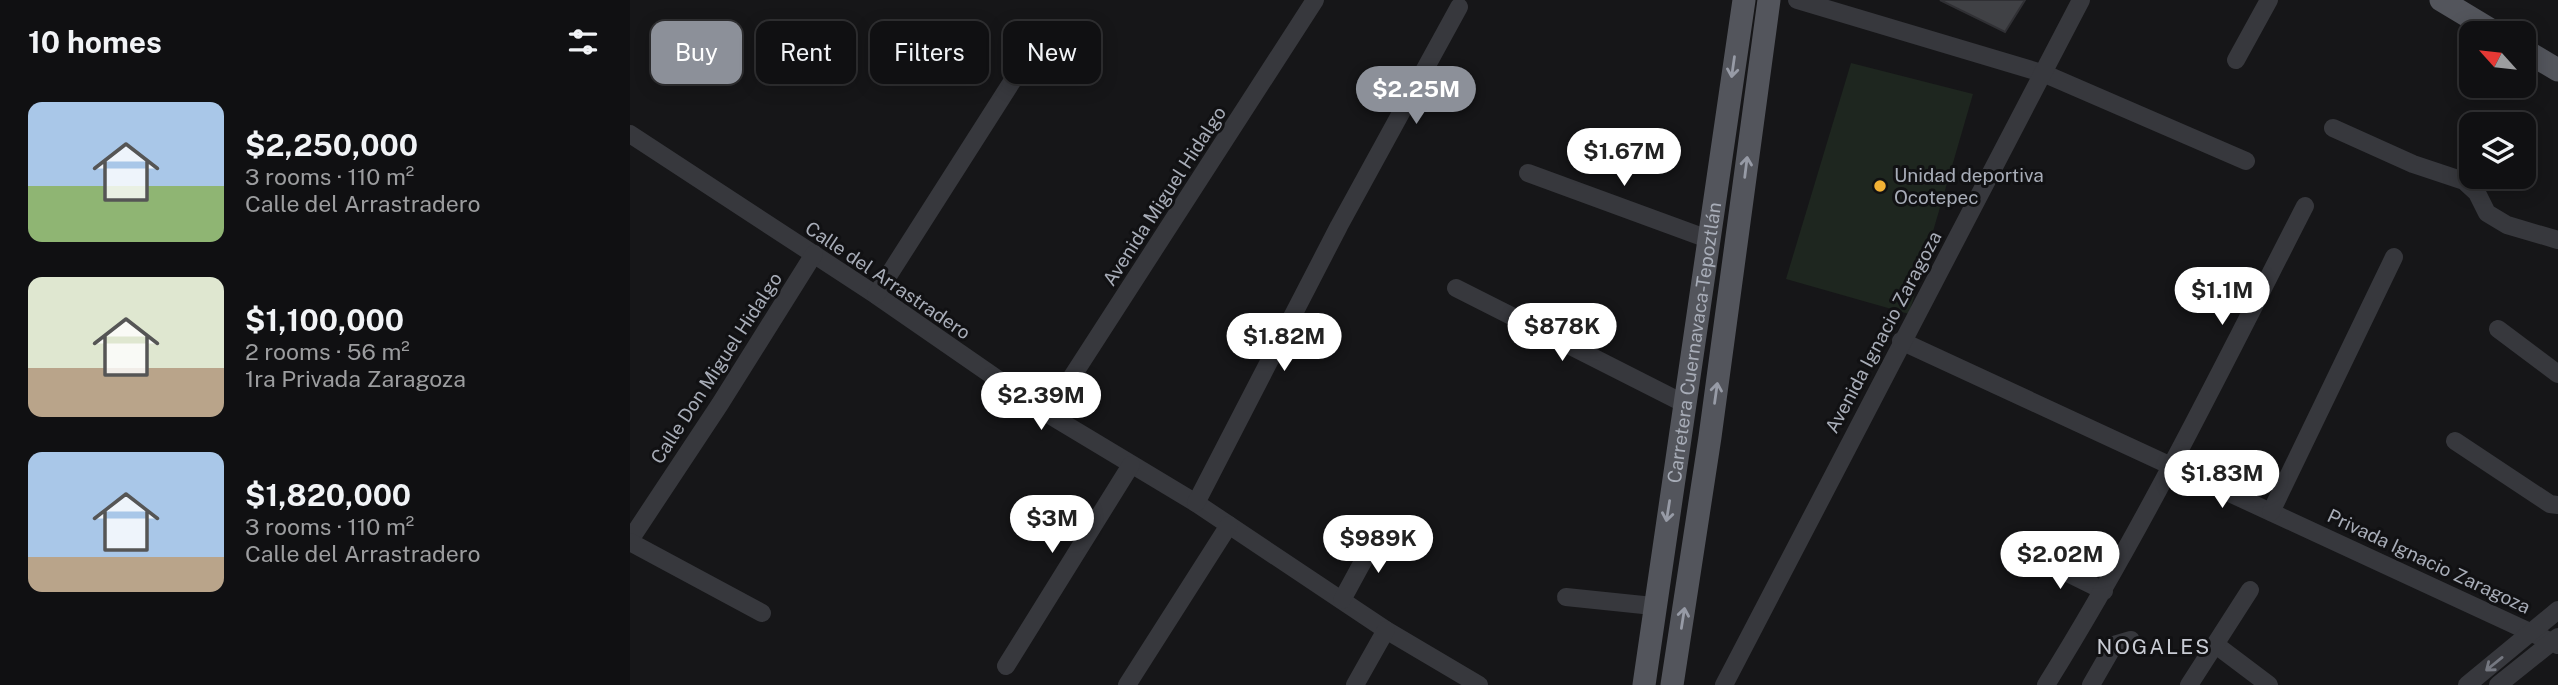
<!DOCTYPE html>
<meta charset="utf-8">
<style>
body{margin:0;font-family:"Public Sans",sans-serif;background:#19191b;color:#f1f3f6;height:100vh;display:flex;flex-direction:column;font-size:26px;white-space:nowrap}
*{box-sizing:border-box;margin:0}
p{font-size:23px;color:#9c9d9f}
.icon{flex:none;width:38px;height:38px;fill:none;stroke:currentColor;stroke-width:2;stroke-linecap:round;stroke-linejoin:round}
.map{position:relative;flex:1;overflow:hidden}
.details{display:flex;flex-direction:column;background:#101012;width:630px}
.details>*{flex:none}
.banner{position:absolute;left:21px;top:21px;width:665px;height:63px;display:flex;gap:14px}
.needle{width:46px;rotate:297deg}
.fabs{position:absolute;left:1829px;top:21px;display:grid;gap:14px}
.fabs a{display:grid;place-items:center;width:77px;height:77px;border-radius:14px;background:#101012;box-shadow:0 4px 18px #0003,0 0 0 2px #303032;font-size:35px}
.price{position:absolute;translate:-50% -60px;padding:0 16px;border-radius:24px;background:#fff;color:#222;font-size:23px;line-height:46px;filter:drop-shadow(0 2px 4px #0008)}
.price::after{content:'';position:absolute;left:50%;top:42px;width:21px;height:16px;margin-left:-10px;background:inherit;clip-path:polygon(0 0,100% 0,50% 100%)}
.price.current{background:#8c9099;color:#fff}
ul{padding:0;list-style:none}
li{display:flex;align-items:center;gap:21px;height:175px;padding:0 28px}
li span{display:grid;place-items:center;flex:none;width:196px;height:140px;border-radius:14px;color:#555}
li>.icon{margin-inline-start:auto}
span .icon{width:84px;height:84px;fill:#fffc;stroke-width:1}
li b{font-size:30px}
h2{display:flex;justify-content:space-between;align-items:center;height:84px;padding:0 28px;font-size:30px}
.tag{padding:0 24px;border-radius:14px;background:#101012;box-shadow:0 4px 18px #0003,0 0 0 2px #303032;font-size:24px;line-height:63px}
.tag.current{background:#8c9099;color:#fff}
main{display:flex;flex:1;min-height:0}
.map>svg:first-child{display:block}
</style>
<main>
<section class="details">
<h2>10 homes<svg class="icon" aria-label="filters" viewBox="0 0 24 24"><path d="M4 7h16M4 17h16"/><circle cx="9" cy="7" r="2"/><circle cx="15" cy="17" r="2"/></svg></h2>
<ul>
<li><span style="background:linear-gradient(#a9c7e8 60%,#8fb573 0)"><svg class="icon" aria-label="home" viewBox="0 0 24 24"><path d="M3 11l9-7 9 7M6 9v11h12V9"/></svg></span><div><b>$2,250,000</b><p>3 rooms · 110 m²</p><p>Calle del Arrastradero</p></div></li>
<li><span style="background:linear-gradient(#dfe7d0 65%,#b9a48a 0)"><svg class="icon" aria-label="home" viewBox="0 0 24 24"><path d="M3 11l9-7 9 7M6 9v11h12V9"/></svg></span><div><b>$1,100,000</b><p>2 rooms · 56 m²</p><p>1ra Privada Zaragoza</p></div></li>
<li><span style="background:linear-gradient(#a9c7e8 75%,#b9a48a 0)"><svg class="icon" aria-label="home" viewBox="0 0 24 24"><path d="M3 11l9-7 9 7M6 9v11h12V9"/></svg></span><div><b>$1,820,000</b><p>3 rooms · 110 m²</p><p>Calle del Arrastradero</p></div></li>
</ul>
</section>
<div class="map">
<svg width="1928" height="685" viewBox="0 0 1928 685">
<rect width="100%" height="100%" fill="#161618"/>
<!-- green -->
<path fill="#1e261f" d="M1221,63L1343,94L1279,314L1156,279Z"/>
<!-- building -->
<path fill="#404145" stroke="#303034" stroke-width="2" d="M1310,0H1395L1375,32Z"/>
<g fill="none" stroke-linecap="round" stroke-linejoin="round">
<!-- minor -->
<g stroke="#37383d" stroke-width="18">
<path d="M1167,0L1415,74L1616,161"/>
<path d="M1606,60L1639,0"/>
<path d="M1703,128L1783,164L1834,181L1847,193L1857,213L1877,225L1928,240"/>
<path d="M0,134L246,295L418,414L566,503L756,630L849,685"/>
<path d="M898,173L1078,239"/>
<path d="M826,288L1055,404"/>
<path d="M246,295L413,33"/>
<path d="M1868,329L1928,374"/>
<path d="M1271,341L1928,645"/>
<path d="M418,414L685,0"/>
<path d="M1825,441L1920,504L1928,505"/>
<path d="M566,503L709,226L829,7"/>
<path d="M1641,512L1764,257"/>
<path d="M0,540L90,404L184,254"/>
<path d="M0,542L132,613"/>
<path d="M1403,556L1474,591"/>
<path d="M936,597L1023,606"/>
<path d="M712,600L749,532"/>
<path d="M1586,645L1639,685"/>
<path d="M376,666L501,465"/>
<path d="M497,685L599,525"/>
<path d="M725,685L756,630"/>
<path d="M1094,685L1451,0"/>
<path d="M1416,685C1512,531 1592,368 1675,206"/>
<path d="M1461,685L1484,645L1501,640"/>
<path d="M1559,685L1620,590"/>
<path d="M1837,685L1928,610"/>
<path d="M1868,685L1928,637"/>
</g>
<!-- major -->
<g stroke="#53555c" stroke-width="23">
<path d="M1811,0L1866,33"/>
<path d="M1894,50L1928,70"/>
<path id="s1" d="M1014,685L1114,0"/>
<path d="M1042,685L1080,437L1139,0"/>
</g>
</g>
<!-- one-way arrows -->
<defs><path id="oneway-shaft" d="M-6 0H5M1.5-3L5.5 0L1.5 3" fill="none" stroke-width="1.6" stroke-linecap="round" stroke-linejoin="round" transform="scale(1.75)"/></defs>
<g stroke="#979ba6">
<use href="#oneway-shaft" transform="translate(1103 67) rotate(98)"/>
<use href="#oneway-shaft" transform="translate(1116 167) rotate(-83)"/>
<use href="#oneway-shaft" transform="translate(1086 393) rotate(-82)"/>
<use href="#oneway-shaft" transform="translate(1038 511) rotate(99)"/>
<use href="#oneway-shaft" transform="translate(1053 618) rotate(-81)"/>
</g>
<use stroke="#757881" href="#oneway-shaft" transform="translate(1864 664) rotate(141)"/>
<!-- markers -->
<circle fill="#f2b134" stroke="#111113" stroke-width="2.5" cx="1250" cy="186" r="7"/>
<g text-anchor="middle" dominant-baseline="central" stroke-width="6" stroke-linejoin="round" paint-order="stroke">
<!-- poi labels -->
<g font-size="19" fill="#a8adb8" stroke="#111113" text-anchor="start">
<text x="1264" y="175">Unidad deportiva<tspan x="1264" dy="22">Ocotepec</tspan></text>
</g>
<!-- street labels -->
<g font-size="19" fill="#a8adb8" stroke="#111113">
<text transform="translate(534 196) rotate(-57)">Avenida Miguel Hidalgo</text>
<text transform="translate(258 280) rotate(34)">Calle del Arrastradero</text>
<text transform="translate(1253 332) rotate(-62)">Avenida Ignacio Zaragoza</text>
<text stroke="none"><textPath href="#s1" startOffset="346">Carretera Cuernavaca-Tepoztlán</textPath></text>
<text transform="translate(86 368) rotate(-57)">Calle Don Miguel Hidalgo</text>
<text transform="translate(1799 561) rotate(25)">Privada Ignacio Zaragoza</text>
</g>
<!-- neighbourhood labels -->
<g font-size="21" letter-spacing="2" fill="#c9ccd4" stroke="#111113">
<text x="1524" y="646">NOGALES</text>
</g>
</g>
</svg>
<div class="fabs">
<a><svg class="needle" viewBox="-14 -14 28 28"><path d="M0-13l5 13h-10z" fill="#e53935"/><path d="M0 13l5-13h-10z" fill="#9c9d9f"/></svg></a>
<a><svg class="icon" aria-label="layers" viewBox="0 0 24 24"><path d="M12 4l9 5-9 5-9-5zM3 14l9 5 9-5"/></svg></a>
</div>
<b class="price current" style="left:786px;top:126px">$2.25M</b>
<b class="price" style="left:994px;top:188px">$1.67M</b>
<b class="price" style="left:1592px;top:327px">$1.1M</b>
<b class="price" style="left:932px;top:363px">$878K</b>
<b class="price" style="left:654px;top:373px">$1.82M</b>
<b class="price" style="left:411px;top:432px">$2.39M</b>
<b class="price" style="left:1592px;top:510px">$1.83M</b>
<b class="price" style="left:422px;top:555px">$3M</b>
<b class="price" style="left:748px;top:575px">$989K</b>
<b class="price" style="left:1430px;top:591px">$2.02M</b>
<div class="banner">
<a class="tag current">Buy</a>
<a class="tag">Rent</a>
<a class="tag">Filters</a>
<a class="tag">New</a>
</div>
</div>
</main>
